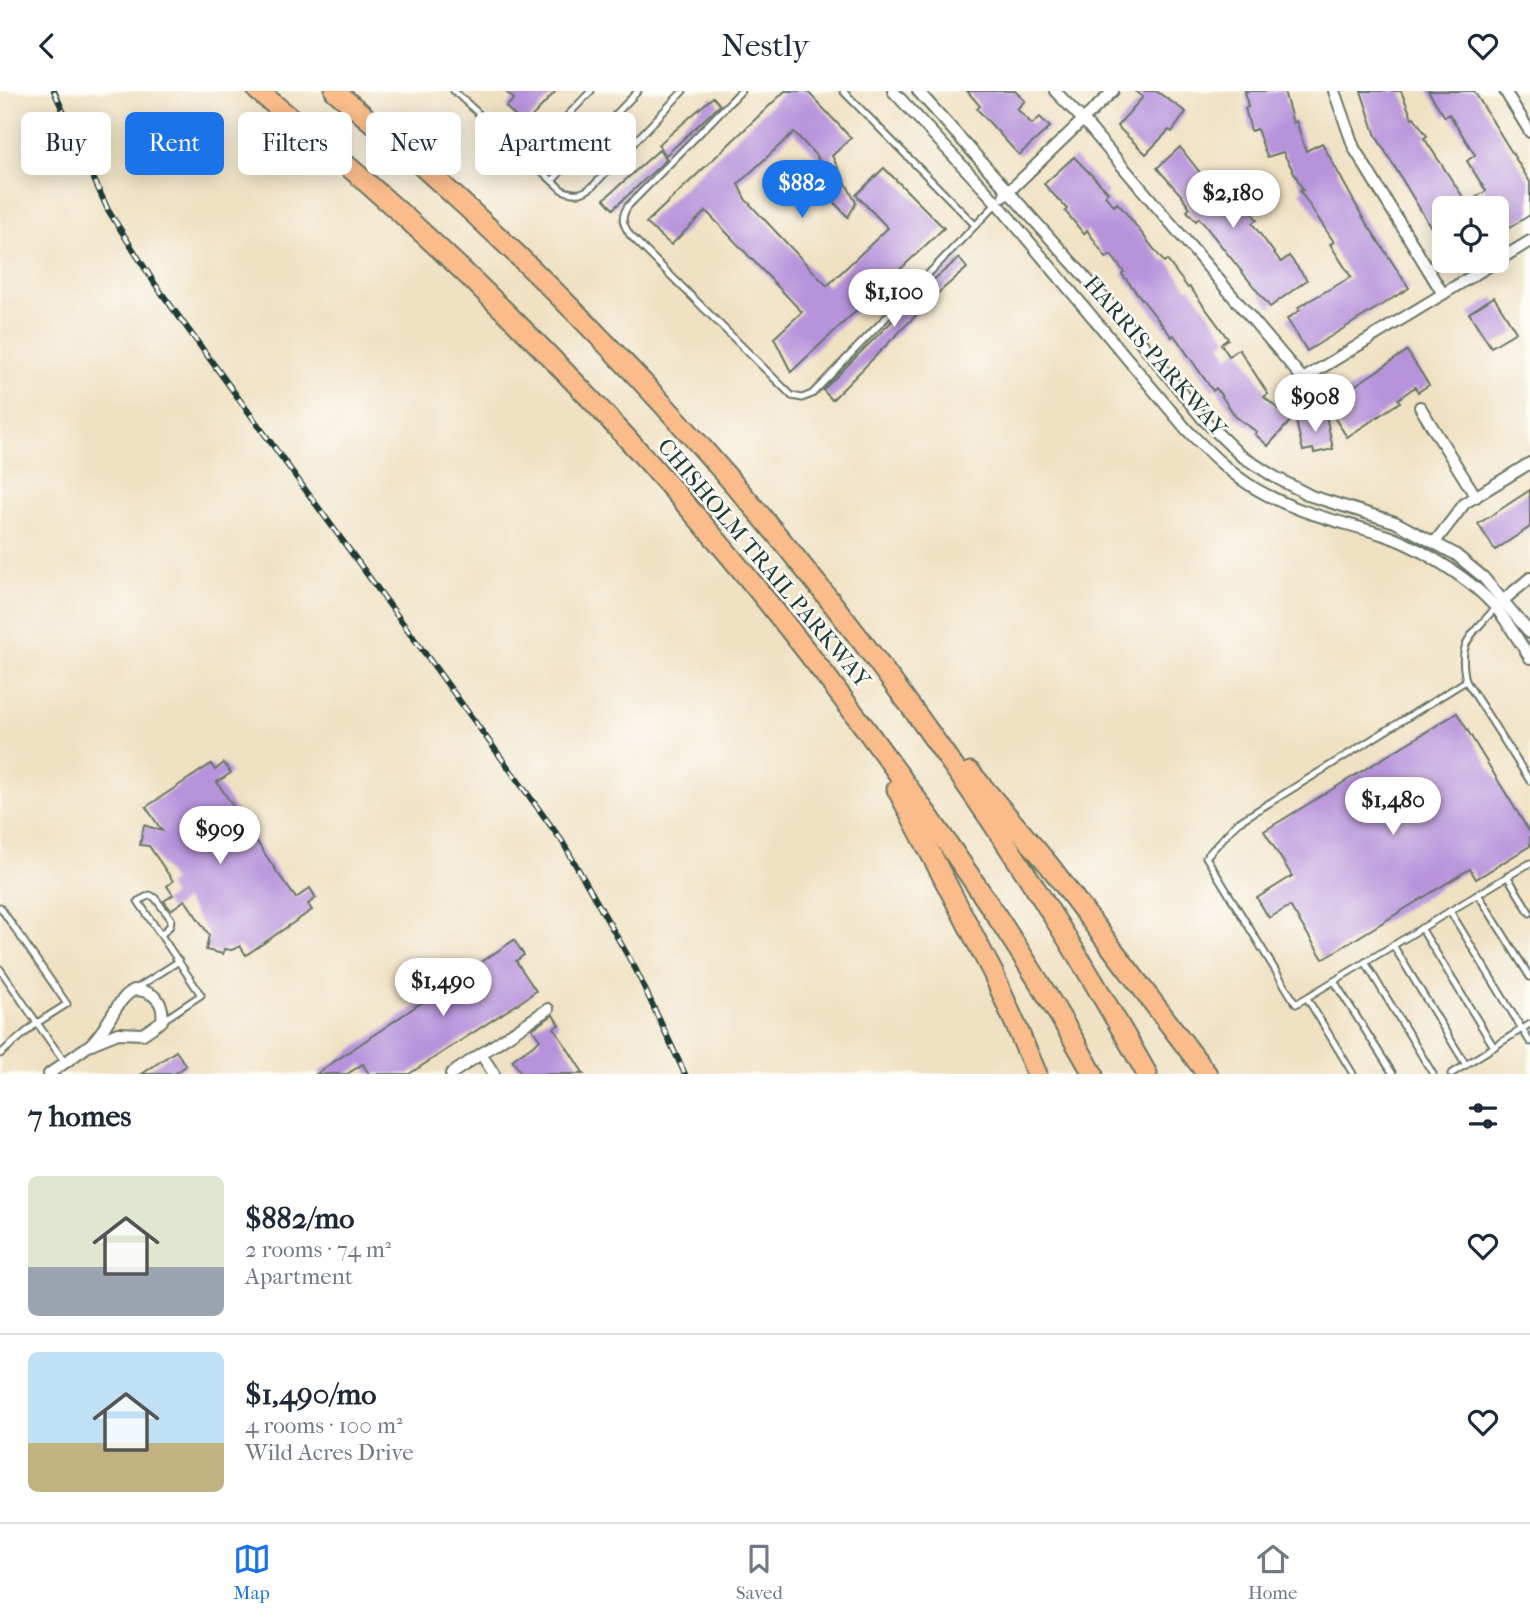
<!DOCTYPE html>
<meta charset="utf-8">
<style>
body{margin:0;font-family:"IM FELL French Canon",serif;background:#f6f6f7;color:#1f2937;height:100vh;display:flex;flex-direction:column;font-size:26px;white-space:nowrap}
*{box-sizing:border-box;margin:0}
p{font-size:23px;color:#747a83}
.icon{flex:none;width:38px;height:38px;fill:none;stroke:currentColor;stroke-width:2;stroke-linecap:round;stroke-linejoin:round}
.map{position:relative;height:983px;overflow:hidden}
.side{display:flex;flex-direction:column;background:#fff;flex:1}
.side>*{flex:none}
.hud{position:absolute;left:21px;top:21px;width:700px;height:63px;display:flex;gap:14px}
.controls{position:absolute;left:1432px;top:105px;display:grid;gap:14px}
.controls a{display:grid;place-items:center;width:77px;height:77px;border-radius:10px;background:#fff;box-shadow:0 4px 18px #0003;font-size:35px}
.price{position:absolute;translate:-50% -60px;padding:0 16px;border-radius:24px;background:#fff;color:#222;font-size:23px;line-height:46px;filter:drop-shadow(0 2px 4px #0008)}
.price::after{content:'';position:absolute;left:50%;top:42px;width:21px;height:16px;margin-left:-10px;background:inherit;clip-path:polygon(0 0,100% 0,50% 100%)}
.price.current{background:#1a73e8;color:#fff}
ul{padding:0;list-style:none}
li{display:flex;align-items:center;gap:21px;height:175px;padding:0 28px}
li+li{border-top:2px solid #e0e1e3}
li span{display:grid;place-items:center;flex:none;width:196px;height:140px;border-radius:10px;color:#555}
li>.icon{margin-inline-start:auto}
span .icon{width:84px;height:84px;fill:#fffc;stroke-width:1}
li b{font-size:30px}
h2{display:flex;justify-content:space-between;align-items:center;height:84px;padding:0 28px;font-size:30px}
.chip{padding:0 24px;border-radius:10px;background:#fff;box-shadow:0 4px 18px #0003;font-size:24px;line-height:63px}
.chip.current{background:#1a73e8;color:#fff}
header{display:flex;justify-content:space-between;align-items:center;height:91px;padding:0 28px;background:#fff;font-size:32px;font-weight:600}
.dock{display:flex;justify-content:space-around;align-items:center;height:98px;border-top:2px solid #e0e1e3;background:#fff;font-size:19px;color:#747a83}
.dock a{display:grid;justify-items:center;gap:4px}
.dock .current{color:#1a73e8}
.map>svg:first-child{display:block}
</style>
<header><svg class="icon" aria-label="back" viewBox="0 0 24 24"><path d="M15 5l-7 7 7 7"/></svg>Nestly<svg class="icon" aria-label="heart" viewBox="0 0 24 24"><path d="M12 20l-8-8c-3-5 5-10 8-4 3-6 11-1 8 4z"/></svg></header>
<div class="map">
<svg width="1530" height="983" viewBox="0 0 1530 983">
<rect width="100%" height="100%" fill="#fdfcf7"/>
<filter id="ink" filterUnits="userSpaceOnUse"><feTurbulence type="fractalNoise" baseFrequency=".0143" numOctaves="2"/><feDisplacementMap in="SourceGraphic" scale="14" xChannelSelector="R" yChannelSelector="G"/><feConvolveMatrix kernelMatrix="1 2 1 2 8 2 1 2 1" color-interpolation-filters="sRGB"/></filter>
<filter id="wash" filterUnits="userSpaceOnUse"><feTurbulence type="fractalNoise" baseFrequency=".00686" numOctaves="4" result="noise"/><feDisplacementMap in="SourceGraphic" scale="28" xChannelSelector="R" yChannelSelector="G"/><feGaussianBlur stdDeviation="1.57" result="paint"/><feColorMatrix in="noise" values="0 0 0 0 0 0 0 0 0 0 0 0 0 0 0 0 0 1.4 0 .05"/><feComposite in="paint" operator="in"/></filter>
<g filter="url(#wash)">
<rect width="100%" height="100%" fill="#f0e1c2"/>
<g id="blocks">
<!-- building -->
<g fill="#b793db">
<path d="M505,0H556L524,34L506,16L514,8Z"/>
<path d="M785,0H807L851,47L832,65L856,112L848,126L805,81L819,68L794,41L738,93L745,108L827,195L888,137L856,104L884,77L944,137L791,281L774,247L802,221L706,120L671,154L646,132Z"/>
<path d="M967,0H1015L1025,10L1017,18L1032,33L1040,26L1050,36L1019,64L977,18L980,15Z"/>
<path d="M1135,0H1156L1186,21L1172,41L1169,39L1146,63L1117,35L1143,6Z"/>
<path d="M1245,0H1284L1293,32L1296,30L1306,60L1322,52L1362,125L1409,197L1307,260L1287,228L1300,219L1298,216L1351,186L1330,153L1334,151L1300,100L1303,99L1283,61L1267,66L1257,38L1251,40L1245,17L1248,16Z"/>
<path d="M1361,0H1401L1412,27L1414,26L1427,45L1424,47L1467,112L1486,100L1467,70L1475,64L1449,23L1445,26L1428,0H1474L1530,91V124L1496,145V117H1444V158L1376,45Z"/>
<path d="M713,6L720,14L666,64L658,54Z"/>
<path d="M1180,56L1216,102L1220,98L1231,112L1240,106L1257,129L1252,132L1281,171L1289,165L1307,189L1270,216L1199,127L1196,130L1187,120L1190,117L1181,104L1157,77Z"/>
<path d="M659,59L667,68L613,118L604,108Z"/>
<path d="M1074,66L1108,101L1105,105L1114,115L1117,112L1122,117L1164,171L1167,169L1188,197L1190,196L1228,248L1221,253L1229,265L1239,258L1268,303L1264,306L1291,329L1268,355L1255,343L1257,341L1236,326L1216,297L1213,300L1174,244L1172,246L1122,183L1124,181L1111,164L1106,167L1087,139L1084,143L1065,120L1067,118L1044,93Z"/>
<path d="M959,167L967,177L937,203L832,309L823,299L930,192Z"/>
<path d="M1494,206L1516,241L1491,256L1469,222Z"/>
<path d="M1407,260L1429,294L1418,301L1415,296L1398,308L1400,311L1347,346L1326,314Z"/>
<path d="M1326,324L1333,358L1314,362L1313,358L1303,360L1296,330Z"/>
<path d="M1530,399V436L1495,459L1478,433Z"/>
<path d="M1457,622L1530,742V755L1476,788L1470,778L1323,868L1290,815L1269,827L1257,807L1292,785L1264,740Z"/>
<path d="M224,672L231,682L217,691L279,784L296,807L310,797L316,807L308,813L312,819L246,864L240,855L232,859L224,858L223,863L206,859L209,844L185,809L171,819L164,810L173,804L167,795L173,790L149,755L140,754L144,734L162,740L146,716L211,673L215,679Z"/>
<path d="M514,849L524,864L516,870L536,900L522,910L409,983H369L363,973L347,983H316Z"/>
<path d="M553,924L559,934L554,937L584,983H522L512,969L540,949L532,938Z"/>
<path d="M176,960L186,975L174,983H142Z"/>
</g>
</g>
</g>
<g filter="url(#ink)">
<use href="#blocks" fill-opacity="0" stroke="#687666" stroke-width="2"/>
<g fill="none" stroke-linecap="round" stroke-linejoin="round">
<defs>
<g id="service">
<path d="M454,0L562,99C575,104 582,104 593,95L683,0"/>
<path d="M741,0L628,115C620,127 623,133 630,144L792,305L802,307L812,303L997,112"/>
<path d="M843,0L975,134"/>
<path d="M527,67L591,0"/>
<path d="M552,90L638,0"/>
<path d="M1466,590L1530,690"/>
<path d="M1507,785L1530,822"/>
<path d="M1478,803L1530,886"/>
<path d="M0,816L67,913L37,932L0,878"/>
<path d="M1450,820L1530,951"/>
<path d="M1421,837L1494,956"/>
<path d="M161,844L170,835L171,828L155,807L150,804L138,810L201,904L162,930"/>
<path d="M1393,854L1466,974"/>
<path d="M1365,871L1433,983"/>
<path d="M1334,890L1530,772"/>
<path d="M137,897L179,870"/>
<path d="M1307,907L1353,983"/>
<path d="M0,963L37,932L64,970"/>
<path d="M1393,983L1334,890L1296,913L1206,766L1237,732L1466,590C1457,549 1471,546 1495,517"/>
<path d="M1451,983L1530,933"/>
</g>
<g id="minor">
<path d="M893,0L997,112L1187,339C1208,360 1230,383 1256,398C1299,423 1336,429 1381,443C1417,454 1473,489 1497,518C1509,533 1519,550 1530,567"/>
<path d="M918,0L1119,224L1203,328L1240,364L1273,385L1311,405L1395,431L1455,463L1483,486L1530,542"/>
<path d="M1055,0L1084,30L1303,288L1530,150"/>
<path d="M1334,0L1354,57L1443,203"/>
<path d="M1505,0L1530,41"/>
<path d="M1004,105L1113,0"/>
<path d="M1420,316L1476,406"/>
<path d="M1435,451L1465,412L1530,372"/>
<path d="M1500,512L1530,487"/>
<path d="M134,899C153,899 165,911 162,930L143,943L118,942L91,953C110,935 116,908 134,899Z"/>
<path d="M481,963L494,983"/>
<path d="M49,983L91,953"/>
<path d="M451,983L548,918"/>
</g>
<g id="motorway">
<path d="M258,0C505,199 718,430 902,688C970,783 1036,880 1093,983"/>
<path d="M335,0C664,275 937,609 1147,983"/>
<path d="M970,681L1049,774L1207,983"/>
<path d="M897,698L993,882L1037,983"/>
</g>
</defs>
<!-- service casing -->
<use href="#service" stroke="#687666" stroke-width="9"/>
<!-- minor casing -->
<use href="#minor" stroke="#687666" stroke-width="14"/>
<!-- motorway casing -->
<use href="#motorway" stroke="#687666" stroke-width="23"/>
<!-- service -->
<use href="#service" stroke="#fff" stroke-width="5"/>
<!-- minor -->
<use href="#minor" stroke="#fff" stroke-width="10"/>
<!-- motorway -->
<use href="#motorway" stroke="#f9bc8a" stroke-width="19"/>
<defs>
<path id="rail" d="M54,0L108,119L155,193L562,750L636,879L685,983"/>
</defs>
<!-- rail casing -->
<use href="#rail" stroke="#1f3d34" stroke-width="6"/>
<!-- rail -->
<use href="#rail" stroke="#fdfcf7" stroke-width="3.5" stroke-dasharray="10" stroke-linecap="butt"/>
</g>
</g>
<g text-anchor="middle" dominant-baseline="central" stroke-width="5" stroke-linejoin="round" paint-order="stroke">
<!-- street labels -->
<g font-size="23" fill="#1f3d34" stroke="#fdfcf7">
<text transform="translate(1155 265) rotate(49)">HARRIS PARKWAY</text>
<text transform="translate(764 472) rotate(50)">CHISHOLM TRAIL PARKWAY</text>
</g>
</g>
</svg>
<div class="controls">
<a><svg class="icon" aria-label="locate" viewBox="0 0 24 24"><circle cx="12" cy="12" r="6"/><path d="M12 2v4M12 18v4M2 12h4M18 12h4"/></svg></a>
</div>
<b class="price current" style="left:802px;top:129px">$882</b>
<b class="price" style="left:1233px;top:139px">$2,180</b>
<b class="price" style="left:894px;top:238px">$1,100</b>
<b class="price" style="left:1315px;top:343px">$908</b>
<b class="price" style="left:1393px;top:746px">$1,480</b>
<b class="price" style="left:220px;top:775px">$909</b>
<b class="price" style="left:443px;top:927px">$1,490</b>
<div class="hud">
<a class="chip">Buy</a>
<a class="chip current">Rent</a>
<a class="chip">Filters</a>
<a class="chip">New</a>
<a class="chip">Apartment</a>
</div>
</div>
<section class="side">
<h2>7 homes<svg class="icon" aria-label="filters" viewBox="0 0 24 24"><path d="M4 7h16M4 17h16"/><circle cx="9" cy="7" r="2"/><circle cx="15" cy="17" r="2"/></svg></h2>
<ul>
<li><span style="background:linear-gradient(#dfe7d0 65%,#9aa5b1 0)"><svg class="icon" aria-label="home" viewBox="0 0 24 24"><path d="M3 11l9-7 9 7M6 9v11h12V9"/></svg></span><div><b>$882/mo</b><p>2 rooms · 74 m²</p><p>Apartment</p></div><svg class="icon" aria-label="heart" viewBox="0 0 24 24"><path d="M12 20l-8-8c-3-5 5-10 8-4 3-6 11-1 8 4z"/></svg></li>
<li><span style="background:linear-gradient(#bfe0f5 65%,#c2b280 0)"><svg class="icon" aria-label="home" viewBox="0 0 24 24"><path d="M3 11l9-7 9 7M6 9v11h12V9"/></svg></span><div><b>$1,490/mo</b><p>4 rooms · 100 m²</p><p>Wild Acres Drive</p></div><svg class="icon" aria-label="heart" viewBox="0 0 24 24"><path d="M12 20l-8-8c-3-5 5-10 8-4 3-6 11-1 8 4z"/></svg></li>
</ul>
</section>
<nav class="dock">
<a class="current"><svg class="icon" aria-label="map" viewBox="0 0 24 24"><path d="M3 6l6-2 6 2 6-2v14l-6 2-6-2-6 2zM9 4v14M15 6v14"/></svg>Map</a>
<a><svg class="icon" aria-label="saved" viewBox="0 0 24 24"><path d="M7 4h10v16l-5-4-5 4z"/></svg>Saved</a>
<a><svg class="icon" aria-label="home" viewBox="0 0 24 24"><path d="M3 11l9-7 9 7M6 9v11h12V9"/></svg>Home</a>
</nav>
